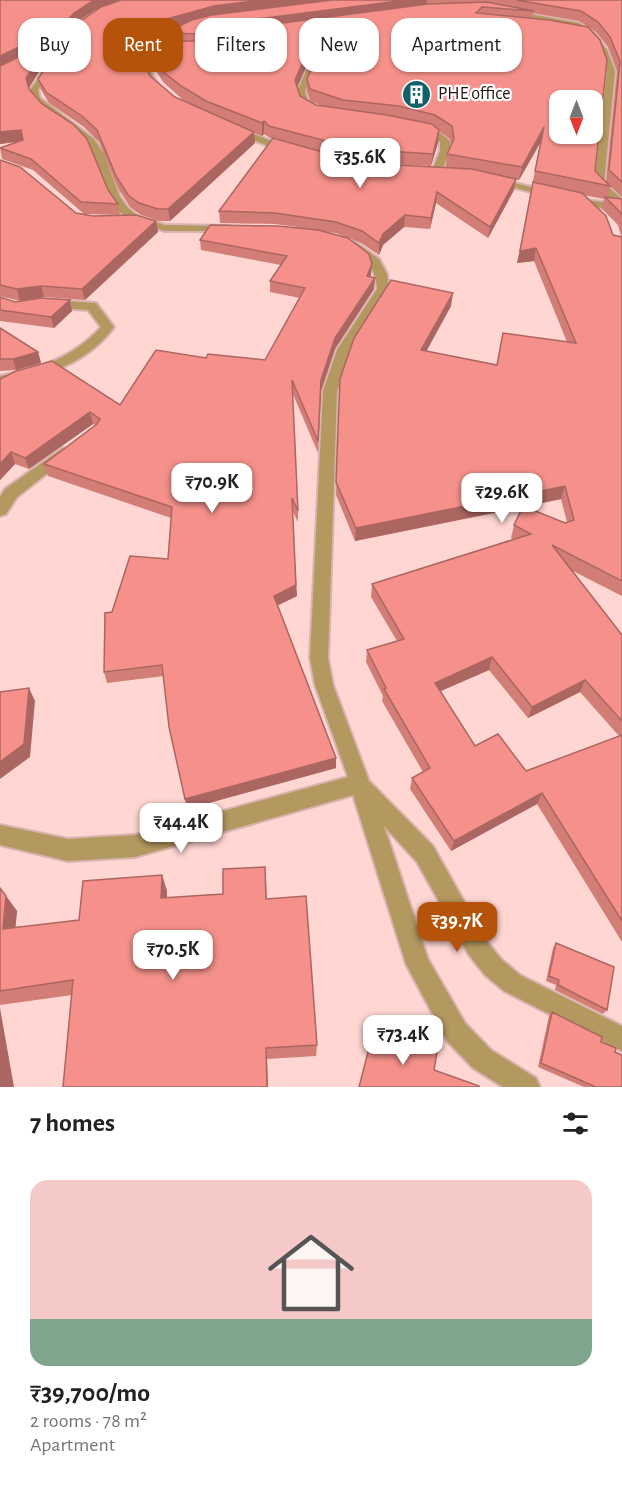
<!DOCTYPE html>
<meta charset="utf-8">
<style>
body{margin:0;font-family:"Alegreya Sans",sans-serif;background:#f6f6f6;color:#222;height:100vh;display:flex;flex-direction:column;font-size:22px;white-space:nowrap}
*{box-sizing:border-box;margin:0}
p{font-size:20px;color:#767676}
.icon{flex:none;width:33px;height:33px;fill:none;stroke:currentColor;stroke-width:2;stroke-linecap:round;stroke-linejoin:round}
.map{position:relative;height:1087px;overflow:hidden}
.side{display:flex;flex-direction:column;background:#fff;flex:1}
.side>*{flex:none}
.top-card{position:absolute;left:18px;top:18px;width:586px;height:54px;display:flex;gap:12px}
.needle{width:39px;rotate:180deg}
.buttons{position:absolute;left:549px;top:90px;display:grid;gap:12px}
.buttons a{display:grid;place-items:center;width:54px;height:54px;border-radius:12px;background:#fff;box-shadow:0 2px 4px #0004;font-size:30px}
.price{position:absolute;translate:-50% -51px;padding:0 14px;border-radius:12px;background:#fff;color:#222;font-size:20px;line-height:39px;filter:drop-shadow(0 2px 3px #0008)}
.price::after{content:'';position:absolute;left:50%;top:36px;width:18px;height:14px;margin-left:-9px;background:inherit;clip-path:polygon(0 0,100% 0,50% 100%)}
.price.current{background:#b45309;color:#fff}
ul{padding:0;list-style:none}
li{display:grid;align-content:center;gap:12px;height:318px;padding:0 30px}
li+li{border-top:2px solid #e0e0e0}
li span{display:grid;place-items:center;height:186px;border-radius:18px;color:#555}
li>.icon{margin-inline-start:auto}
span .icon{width:108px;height:108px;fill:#fffc;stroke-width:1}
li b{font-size:26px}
h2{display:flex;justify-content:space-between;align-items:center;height:72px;padding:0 30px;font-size:26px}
.chip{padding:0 21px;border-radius:18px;background:#fff;box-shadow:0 2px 4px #0004;font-size:21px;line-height:54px}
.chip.current{background:#b45309;color:#fff}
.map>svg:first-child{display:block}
</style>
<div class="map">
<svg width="622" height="1087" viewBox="0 0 622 1087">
<rect width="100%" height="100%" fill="#ffd6d2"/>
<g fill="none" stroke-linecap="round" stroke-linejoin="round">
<defs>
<g id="service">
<path d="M308,67L315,69L305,91L308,103L321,112L316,115L301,106L297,91Z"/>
<path d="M418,126L438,131L450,141V151L441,173L432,171L440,151V142L432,135L415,131V127Z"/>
</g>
<g id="minor">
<path d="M513,11L579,23L594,33L607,50L615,71L604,183L622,199V210L585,206L489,181L494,178L585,200L613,203L594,184L607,71L599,50L588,37L574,27L510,15Z"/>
<path d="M183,25L190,27C168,45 132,49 158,84L151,86C125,54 156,39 183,25Z"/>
<path d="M65,35L72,37L44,56L0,75V69L38,52Z"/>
<path d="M50,62L54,65L38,90L40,98L94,139L104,154L120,197L128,208L139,217L165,225L228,226L232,227V231H165L132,221L120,212L110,197L87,143L32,99L30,90Z"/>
<path d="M234,126L291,149L293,151L285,153L231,131L229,129Z"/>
<path d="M347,242H355L379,259L387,274L389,289L351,350L337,391L328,658L333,685L369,781L433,846L485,939L501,959L520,975L622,1026V1051L504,991L485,975L469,955L417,862L384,826L428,959L465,1023L491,1050L536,1078L540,1087H503L473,1068L447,1041L406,964L353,795L135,857L68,861L0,845V825L68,839L135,835L348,777L315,685L310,658L323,391L337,350L377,289C376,267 365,257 347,246Z"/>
<path d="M49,300L96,303L114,327C87,364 44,377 0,384V376C40,369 74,357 101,327L88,310L45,307L43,304Z"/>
<path d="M63,448L70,453L68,457L17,497L6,514L0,516V497L5,489Z"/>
</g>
</defs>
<!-- service casing -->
<use href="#service" stroke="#d8b3b0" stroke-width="4"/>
<!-- minor casing -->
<use href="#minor" stroke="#d8b3b0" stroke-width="4"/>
<!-- service -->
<use href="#service" fill="#b3985f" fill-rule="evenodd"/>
<!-- minor -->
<use href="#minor" fill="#b3985f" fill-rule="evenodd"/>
</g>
<!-- wall -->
<g fill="#d37d77" fill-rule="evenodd">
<path d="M0,0H622V197L606,182L617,71L608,47L596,32L579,21L533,13L532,18L595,171L610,186L607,198L622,199V596L571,570L622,635V942L537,804L451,851L410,789L412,778L423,772L382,701L383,696L366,662L367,650L397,641L371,597L372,584L513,539L511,538L514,525L523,507L355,541L336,495L340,379L451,306L426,351L497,365L567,342L534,261L517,263L541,140L519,180H516L514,190L488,238L436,203L430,229L404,227L383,245L379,255L361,243L336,233L325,232L372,264L370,277L374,289L335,349L321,391L318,453L292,392L298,511V522L292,510L297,596L277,606L336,768L187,809L164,676L107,683L104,672L112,612L168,559L171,518L48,476L44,464L95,425L93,424L29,469L15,464L0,480V379L120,405L206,358L265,360L300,298L270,292V281L281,265L201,250L200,240L297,227L275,224L220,223L219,211L272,139L270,138L264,134L262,136L254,133L255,143L170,221H159L141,215L130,207L118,188L99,142L84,127L49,103L41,90L38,79L99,9L95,10L76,23L63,37L49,44L51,53L29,88L118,204L120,215L84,214L33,170L2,159L0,148L15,142L0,144ZM180,26L165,33L166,41L151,52L152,64L163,82L182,99L193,105L175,97L150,76L142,59L150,42L168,29ZM307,65L313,67L307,79V91L310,101L325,107L316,105L300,96L297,87ZM439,131L450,139L451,145L447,154L446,167L452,168L396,165L340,157L331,155L385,164L431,166L438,143ZM583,195L604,199L602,209L618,225L621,236L613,235ZM561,499L567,522L565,523L524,507ZM489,670L528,718L580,692L619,736L526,771L475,746L440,691Z"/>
<path d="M0,160L76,213L93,216L156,221L158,232L85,300L44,297L20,301L0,296Z"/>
<path d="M0,297L15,302L70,300L72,311L54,328L0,321Z"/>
<path d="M0,328L38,352L41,363L16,370L0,371Z"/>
<path d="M162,875L167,891V898L223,894L266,882L267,899L317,1045L316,1056L267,1059L72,995L0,1005V888L17,911L15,927L79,920Z"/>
<path d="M556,943L607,1010L603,1014L555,990L556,985L546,981L553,948Z"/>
<path d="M552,1012L601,1042L615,1052L622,1087H584L538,1067L549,1016Z"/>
</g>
<!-- shaded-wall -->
<g fill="#ac6661">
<path d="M94,0H122L95,10L76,23L63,37L49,44L51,53L28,89L26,78L0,68V56L74,13Z"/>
<path d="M263,0H339L215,16L168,29L150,42L140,63L139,53L149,32L167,19L214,6Z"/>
<path d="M406,0H427V7L200,44L199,34L250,20Z"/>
<path d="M307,53V65L295,92V80Z"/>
<path d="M264,121V134L262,136V123Z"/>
<path d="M544,127L542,140L519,180L522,167Z"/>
<path d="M21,130L23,141L0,144V132Z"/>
<path d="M439,130L438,143L431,166L433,154Z"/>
<path d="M254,132L255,143L170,221L168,209Z"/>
<path d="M516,179L514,190L488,238L490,227Z"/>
<path d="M437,192L436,203L430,229L431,218Z"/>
<path d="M405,215L404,227L383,245L379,255V243L383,234Z"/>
<path d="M156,221L158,232L85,300L82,289Z"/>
<path d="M536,248L534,261L517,263L520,251Z"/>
<path d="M372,264L371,275L366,287L367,276Z"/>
<path d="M375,278L374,289L335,349L321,391L318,453L321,380L335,338Z"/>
<path d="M41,286L44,297L20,301L17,289Z"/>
<path d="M453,293L451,306L420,363L421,350Z"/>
<path d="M70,300L72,311L54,328L51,317Z"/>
<path d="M38,352L41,363L16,370L13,359Z"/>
<path d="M90,412L93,424L29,469L25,458Z"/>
<path d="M11,452L15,464L0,480V464Z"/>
<path d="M565,486L561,499L355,541L356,528Z"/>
<path d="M296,585L297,596L274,607V596Z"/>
<path d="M492,657L489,670L432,695L435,683Z"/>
<path d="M585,680L580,692L528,718L532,707Z"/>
<path d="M29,688L35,701L30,757L0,779V762Z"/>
<path d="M336,758V768L187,809L185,799Z"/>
<path d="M542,793L537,804L451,851L454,841Z"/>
<path d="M162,875L167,891L166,913L161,898Z"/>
<path d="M6,896L17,911L14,943L3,929Z"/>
<path d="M0,1008L14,1087H0Z"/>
<path d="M266,1048L267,1059L268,1087H267Z"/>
</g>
<!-- building -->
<g fill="#f5918a" stroke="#ac6661" stroke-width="1.5" fill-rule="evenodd">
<path d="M0,0H94L74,13L61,27L0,56Z"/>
<path d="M121,0H263L214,6L167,19L149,32L139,53L150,76L175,97L254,132L168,209H158L139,203L128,195L116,176L97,130L82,116L46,92L38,79L57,49L81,21L101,7Z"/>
<path d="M332,0H406L250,20L199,34L165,33L192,20L212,15Z"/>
<path d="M516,0H622V182L609,170L620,61L610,37L598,22L581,11Z"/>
<path d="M487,2L534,11L482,7L476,13L549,20L588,27L600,40L607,60L595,171L610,186L535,171L544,127L522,167L447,154L454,139L452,126L435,115L399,106L343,100L310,89L307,79L317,56L307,53L295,80L300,96L316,105L387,115L432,124L439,130L433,154L386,151L330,142L269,126L264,121L262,123L206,101L181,86L161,70L151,52L157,41H200L252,27L428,4ZM560,100H592V134H560Z"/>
<path d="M49,42L26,78L29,89L42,104L73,124L87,139L108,190L118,204L81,202L31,159L0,148L23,140L21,130L0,132V66Z"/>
<path d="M273,138L340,157L396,165L472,169L516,179L490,227L437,192L431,218L405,215L383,234L379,243L362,231L336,222L275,213L219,211Z"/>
<path d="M0,160L20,167L76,213L93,216L136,215L156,221L82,289L41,286L17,289L0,285Z"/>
<path d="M533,182L582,193L606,216L613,235L622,237V581L552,545L622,635V721L585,680L532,707L492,657L435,683L475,746L498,734L526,771L622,735V921L542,793L454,841L412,778L430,768L384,689L386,688L367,650L404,639L372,584L531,534L514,525L523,506L565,523L574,520L565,486L356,528L336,482L340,379L354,338L391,280L453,293L421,350L497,365L503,333L576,343L536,248L520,251Z"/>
<path d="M605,197L622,199V215L621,213Z"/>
<path d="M210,225L278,226L318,230L348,238L369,254L372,264L367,276L375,278L335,338L321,380L318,441L292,380L298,511L292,498L296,585L274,596L336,758L185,799L169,727L162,665L104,672L105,613L112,612L130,556L168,559L172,507L44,464L97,424L100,419L90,412L25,458L11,452L0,464V379L16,371L52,361L120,405L156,350L206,358L208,354L265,360L305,288L270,281L287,256L200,240Z"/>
<path d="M0,297L15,302L41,298L70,300L51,317L0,310Z"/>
<path d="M0,328L38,352L13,359H0Z"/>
<path d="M29,688L24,744L0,762V692Z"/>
<path d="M265,867L266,899L306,896L317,1045L266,1048L267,1087H63L73,980L0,991V888L6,896L3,929L79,920L83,881L162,875L161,898L223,894V869Z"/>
<path d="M556,943L614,967L607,1010L558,985L559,980L549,976Z"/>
<path d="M552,1012L602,1037L601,1042L616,1048L615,1052L622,1055V1087H596L541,1063Z"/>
<path d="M374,1029L437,1052L434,1070L479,1086V1087H359Z"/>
<path d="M0,1065L2,1077L0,1078Z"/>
</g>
<!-- icons -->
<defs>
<symbol id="building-disc" viewBox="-11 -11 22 22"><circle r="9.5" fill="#116168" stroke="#fff"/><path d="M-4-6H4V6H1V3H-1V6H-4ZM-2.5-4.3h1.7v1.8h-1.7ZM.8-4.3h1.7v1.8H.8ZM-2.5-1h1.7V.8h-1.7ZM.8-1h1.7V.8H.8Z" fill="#fff"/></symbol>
</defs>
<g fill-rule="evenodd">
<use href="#building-disc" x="400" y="78" width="33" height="33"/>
</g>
<g text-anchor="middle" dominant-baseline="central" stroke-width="4.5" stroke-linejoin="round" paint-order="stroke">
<!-- far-poi labels -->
<g font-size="18" fill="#261413" stroke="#fff" text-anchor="start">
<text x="438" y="94">PHE office</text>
</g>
</g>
</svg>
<div class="buttons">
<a><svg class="needle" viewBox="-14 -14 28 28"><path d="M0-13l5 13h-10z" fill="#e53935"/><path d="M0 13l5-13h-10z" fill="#767676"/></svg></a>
</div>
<b class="price" style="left:360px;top:189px">₹35.6K</b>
<b class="price" style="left:212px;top:514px">₹70.9K</b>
<b class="price" style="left:502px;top:524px">₹29.6K</b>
<b class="price" style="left:181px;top:854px">₹44.4K</b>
<b class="price current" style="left:457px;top:953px">₹39.7K</b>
<b class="price" style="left:173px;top:981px">₹70.5K</b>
<b class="price" style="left:403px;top:1066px">₹73.4K</b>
<div class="top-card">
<a class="chip">Buy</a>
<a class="chip current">Rent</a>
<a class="chip">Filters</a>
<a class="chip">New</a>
<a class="chip">Apartment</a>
</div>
</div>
<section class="side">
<h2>7 homes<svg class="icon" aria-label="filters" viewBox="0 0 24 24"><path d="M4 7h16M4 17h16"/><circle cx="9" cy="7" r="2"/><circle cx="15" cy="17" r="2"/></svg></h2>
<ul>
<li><span style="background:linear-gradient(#f6c9c9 75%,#7fa58c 0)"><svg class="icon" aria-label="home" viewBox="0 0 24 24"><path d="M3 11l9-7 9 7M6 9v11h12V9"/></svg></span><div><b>₹39,700/mo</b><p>2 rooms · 78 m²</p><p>Apartment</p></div></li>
</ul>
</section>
